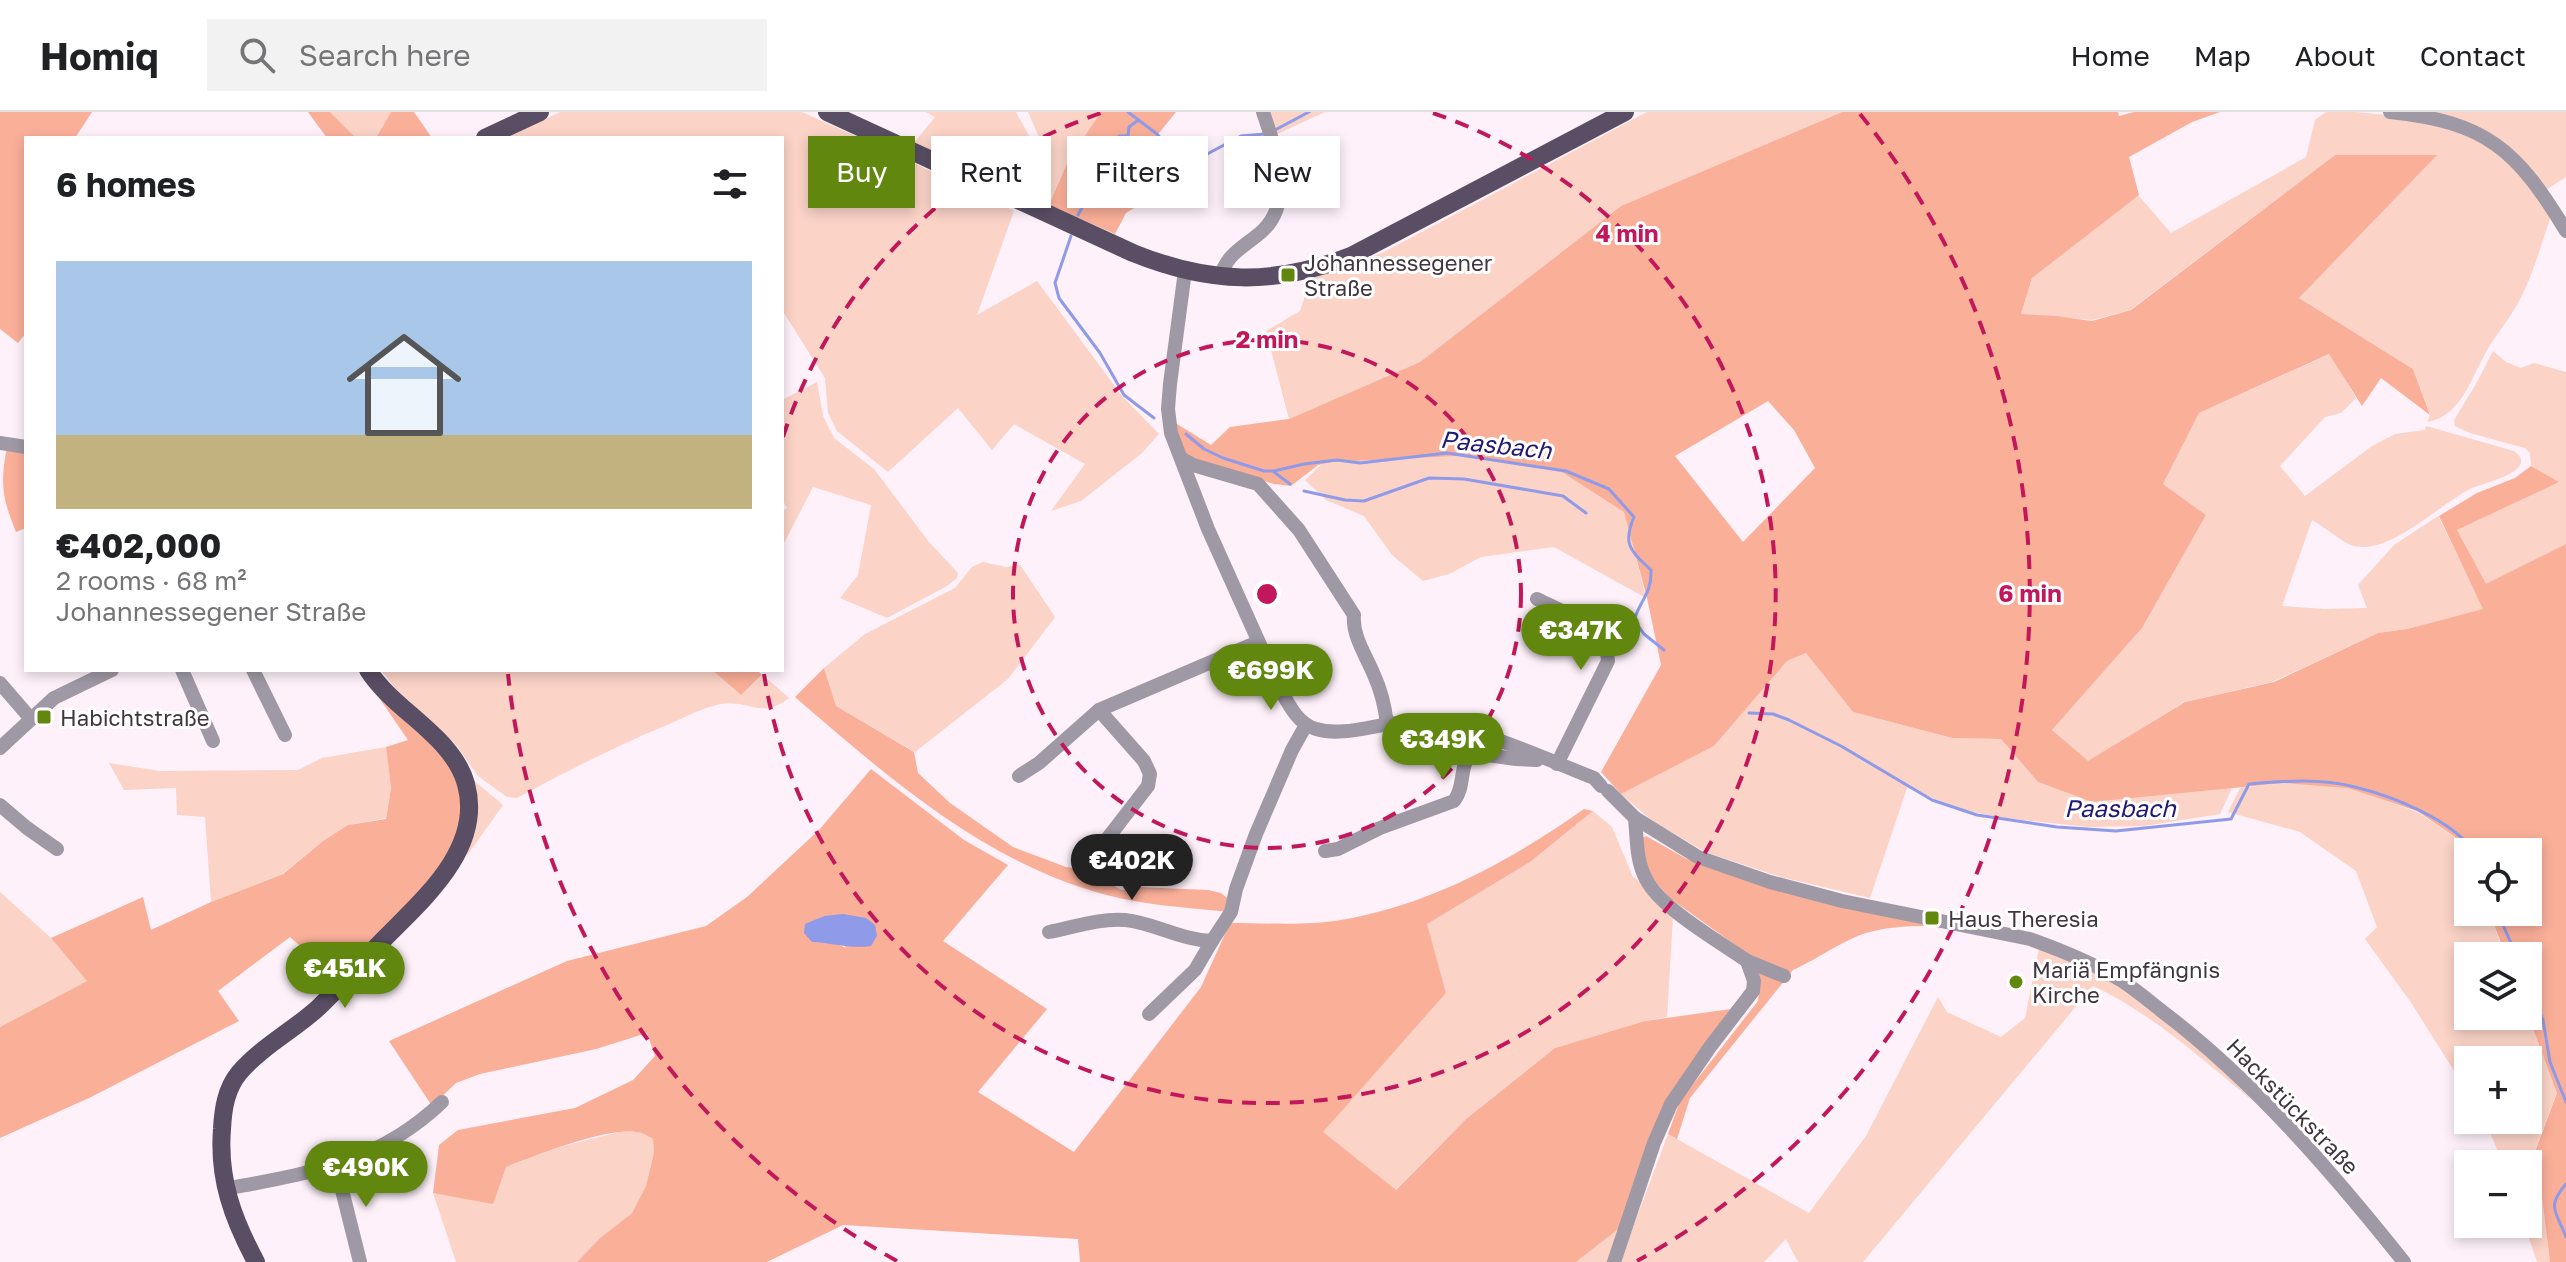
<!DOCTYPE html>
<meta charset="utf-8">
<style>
body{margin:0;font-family:"Golos Text",sans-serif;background:#f2f2f2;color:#202124;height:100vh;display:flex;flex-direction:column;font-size:30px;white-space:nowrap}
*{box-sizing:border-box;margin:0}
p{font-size:26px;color:#757577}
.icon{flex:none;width:44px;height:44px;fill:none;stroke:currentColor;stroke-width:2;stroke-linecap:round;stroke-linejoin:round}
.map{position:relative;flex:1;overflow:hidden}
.side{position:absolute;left:24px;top:24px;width:760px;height:536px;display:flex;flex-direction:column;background:#fff;border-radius:0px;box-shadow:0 4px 12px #0003}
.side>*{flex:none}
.guide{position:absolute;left:808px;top:24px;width:760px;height:72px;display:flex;gap:16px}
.tools{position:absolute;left:2454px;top:726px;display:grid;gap:16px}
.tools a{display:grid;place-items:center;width:88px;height:88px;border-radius:0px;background:#fff;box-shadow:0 4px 12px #0003;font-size:40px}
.price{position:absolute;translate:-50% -68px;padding:0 18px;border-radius:28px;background:#61870f;color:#fff;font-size:26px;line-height:52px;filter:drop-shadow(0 2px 4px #0008)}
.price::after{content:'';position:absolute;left:50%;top:48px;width:24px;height:18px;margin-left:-12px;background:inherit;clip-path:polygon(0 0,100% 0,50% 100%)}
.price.on{background:#222;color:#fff}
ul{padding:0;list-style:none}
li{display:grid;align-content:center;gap:16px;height:424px;padding:0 32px}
li span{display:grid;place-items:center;height:248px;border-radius:0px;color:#555}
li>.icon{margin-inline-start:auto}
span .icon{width:144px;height:144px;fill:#fffc;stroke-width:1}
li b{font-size:34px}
h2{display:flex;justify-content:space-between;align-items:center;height:96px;padding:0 32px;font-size:34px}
.chip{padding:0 28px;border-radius:0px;background:#fff;box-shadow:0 4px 12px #0003;font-size:28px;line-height:72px}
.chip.on{background:#61870f;color:#fff}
header{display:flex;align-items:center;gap:48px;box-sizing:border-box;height:112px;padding:0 40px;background:#fff;border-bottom:2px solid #e0e0e0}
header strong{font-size:38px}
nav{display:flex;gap:44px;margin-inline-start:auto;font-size:28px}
.search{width:560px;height:72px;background:#f2f2f2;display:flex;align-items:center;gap:20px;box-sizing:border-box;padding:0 28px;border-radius:0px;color:#757577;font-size:30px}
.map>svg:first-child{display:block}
</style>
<header>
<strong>Homiq</strong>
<div class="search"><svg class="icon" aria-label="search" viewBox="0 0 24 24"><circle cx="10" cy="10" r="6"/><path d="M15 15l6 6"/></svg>Search here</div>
<nav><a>Home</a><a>Map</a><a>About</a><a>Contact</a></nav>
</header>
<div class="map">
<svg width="2566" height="1150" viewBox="0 0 2566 1150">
<rect width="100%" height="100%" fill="#fef1fa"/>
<!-- green -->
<g fill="#fbd3c7">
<path d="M330,0H391L376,26H356Z"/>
<path d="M560,0H802L876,33L1014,99L977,203L1037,169L1122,284L1159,322L1142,341L1081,389L1051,399L1085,352L1014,312L992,338L958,296L888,360L837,319L828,301L825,266L782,198V26H506Z"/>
<path d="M926,0H1016L1040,44L1045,39L1028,0H1101L1068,49L1049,93L913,32L935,5Z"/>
<path d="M1267,0H1325L1275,23L1276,16Z"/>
<path d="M1647,0H1842L1621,94L1420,250L1289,307L1266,219L1300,199L1311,166L1382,141Z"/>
<path d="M2326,0H2356L2415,6L2449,14L2500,37L2551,104C2540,135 2532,168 2515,196C2506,212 2493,226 2485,242C2469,270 2462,302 2428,310L2430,302L2413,257L2299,186L2436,43H2335L2130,198L2092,208L2021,202L2032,166L2138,83L2171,121L2306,45L2315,8Z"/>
<path d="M2416,0H2566V65L2546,78L2507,35Z"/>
<path d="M2493,239L2506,250L2521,256L2534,251L2566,260V432L2486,473L2457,418L2558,370L2531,354L2530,341L2525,336L2470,321L2455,314L2454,308L2476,272Z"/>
<path d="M2330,242L2356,286L2341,301L2325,305L2280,354L2305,384L2372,334L2395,322L2425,318L2426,314L2514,339C2541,359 2483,371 2470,377C2439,393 2389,443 2354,434C2343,431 2323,414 2312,408L2282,494L2324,497L2367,496L2358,473L2394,433L2438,404L2484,497L2407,517L2378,521L2272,570L2184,590L2088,650L2052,618L2142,516L2206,403L2163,372L2199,301Z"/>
<path d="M817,270L823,304L834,326L874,357L929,430L958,461L957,466L947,474L887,506L840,486L858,463L871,393L813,375L782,435V400L787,396L782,387V288Z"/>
<path d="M1459,344L1563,360L1625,400L1646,486L1554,435L1481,445L1449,462L1423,469L1392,443L1364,404L1326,388L1305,368L1322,352L1333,350Z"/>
<path d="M983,450L1006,455L1020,453L1055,505L1008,567L915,640L836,594L824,556L865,522L955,476L972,455Z"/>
<path d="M1806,541L1853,600L1952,626L2001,627L2038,670L2092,690L2232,676L2220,702L2144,714L2088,715L2005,706L1966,699L1907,676L1870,786L1781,765L1705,740L1650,707L1621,682L1714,634L1787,549Z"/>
<path d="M381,558H712L741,583L763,563L789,586C758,610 747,583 713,594C698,598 683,606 667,613C616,634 567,659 517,686L507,685L478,664L457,634L395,576Z"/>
<path d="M386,635L391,676L386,706L348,713L323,729L282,762L211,790L205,705L177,703L176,676L124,678L109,651L160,659L298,658L322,646Z"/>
<path d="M472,667L503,693L466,745L477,710Z"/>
<path d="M2285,671L2348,675L2417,700L2464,731L2468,744V800H2489L2505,844H2468V904L2528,903L2557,980L2536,1036L2550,1150H2537L2524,1112H2528V1052H2503L2485,1008H2528V948H2468V981L2412,892L2365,827L2377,815L2356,759L2300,720L2228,700L2240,676Z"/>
<path d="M1593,699L1612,715L1633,765L1638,768L1673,805L1667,905L1645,909L1555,936L1466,1007L1395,1078L1322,1020L1446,881L1426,812L1530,750Z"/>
<path d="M0,780L51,826L87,869L0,915Z"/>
<path d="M2039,836C2120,858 2197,932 2254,990C2203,948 2153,902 2093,874L1863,1150H1798L1786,1127L1764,1150H1620L1668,1022L1809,1101L1866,1024L1938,885L1947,900L2001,925L2025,906Z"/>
<path d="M619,1020H639L653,1027L654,1040L646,1074L632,1101L600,1126L577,1150H456L433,1081L493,1091L505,1055L560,1035Z"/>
<path d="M1621,1115L1611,1150H1576Z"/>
</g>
<!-- forest -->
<g fill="#faaf99" fill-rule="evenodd">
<path d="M0,0H92L75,26H26V221L18,231L0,217Z"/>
<path d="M308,0H330L356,26H327Z"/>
<path d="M391,0H414L432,26H376Z"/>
<path d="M1101,0H1176L1146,37L1182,59L1157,82L1126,101L1115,122L1049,93L1068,49Z"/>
<path d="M1842,0H2118L2119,4L2134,0H2220L2192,10L2129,45L2139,83L2032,166L2021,202L2056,204L2092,209L2131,198L2335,43H2437L2299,186L2413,257L2430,303L2381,266L2362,294L2329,242L2199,301L2163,372L2206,403L2142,516L2052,618L2088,649L2185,590L2274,570L2378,521L2407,517L2483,497L2439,404L2477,381L2515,366L2531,354L2559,370L2457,418L2486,472L2566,432V1150H2550L2536,1037L2557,981L2528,903V844H2506L2489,800H2528V740H2468V743L2464,731L2417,699L2348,676L2284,671L2092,690L2038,670L2001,627L1952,626L1853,600L1806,541L1787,549L1714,634L1621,682L1601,660L1661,553L1647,486L1624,400L1562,360L1459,344L1333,350L1318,353L1291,374L1274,372L1187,345L1174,325L1177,312L1211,333L1230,315L1289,307L1420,250L1621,94ZM1768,289L1794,318L1815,356L1743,430L1675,344Z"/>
<path d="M7,335L26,338V416L16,420C2,385 0,373 7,335Z"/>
<path d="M824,556L836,594L914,640L918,661L950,691L1013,735L1066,755L1103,760L1114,774L1122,778L1138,775L1208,778L1221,781L1231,789L1229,800C1193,796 1155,794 1119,786C993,758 890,667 795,585Z"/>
<path d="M712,558H757L762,563L741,583Z"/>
<path d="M371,574C383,587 396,601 409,613C421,624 435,634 445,647C488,707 436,762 396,805C376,826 356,846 337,867L290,825L218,879L239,909L91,985L0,1026V915L87,869L51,826L143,785L151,818L211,790L283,762L323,729L348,713L386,707L391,676L386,635L408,628Z"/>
<path d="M871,657L964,728L1008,753L943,829L1047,897L978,980L1074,1040L1201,875L1230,811C1265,811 1307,814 1341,808C1430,793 1510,749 1584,697L1593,699L1530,750L1427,812L1446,881L1323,1020L1396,1078L1466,1007L1555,936L1645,909L1738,896L1671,984L1621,1115L1576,1150H1080L1078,1127L843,1113L767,1150H577L600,1126L632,1101L646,1074L654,1040L653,1027C647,1024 642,1020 636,1020C603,1016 538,1043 506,1055L493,1092L433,1081L439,1033L458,1018L575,996L633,968L655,944L647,921L596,937L480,962L456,971L432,994L389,929L567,849L706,814L747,785L820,717ZM824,804L846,836L835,831L812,830L805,813Z"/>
<path d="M1646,724L1687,747L1944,814C1913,814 1878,813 1849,828C1830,837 1813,849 1793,858L1690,986L1677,1027L1668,1022L1680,989L1758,889L1760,869L1752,845L1671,787L1649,763L1642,726Z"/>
</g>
<!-- water -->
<path fill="#8f9ae9" d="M843,802L866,806L875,813L877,824L871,834C850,837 833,831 812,830L804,821L805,812L824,804Z"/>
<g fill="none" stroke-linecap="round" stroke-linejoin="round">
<!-- stream -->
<g stroke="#8f9ae9" stroke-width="3">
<path d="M1128,0L1157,22L1174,41L1184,47L1194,49L1241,24L1265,22"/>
<path d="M1275,18L1309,0"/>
<path d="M1078,103L1108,47L1119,37V24H1128L1129,15L1137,9"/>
<path d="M1071,124L1055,171L1059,186L1100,241L1124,283L1154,306"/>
<path d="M1186,322L1204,337L1223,346L1264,359H1274L1304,352L1337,348L1360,351L1447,341L1566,359L1609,377L1634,405C1622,433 1631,439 1651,458C1652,481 1641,487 1634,508L1644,522L1664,538"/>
<path d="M1274,360L1290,372"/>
<path d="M1304,379L1345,388L1364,389L1429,366L1464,367L1563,384L1586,401"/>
<path d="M1749,601L1773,602L1789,608L1841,634L1932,688L1977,703L2057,715L2116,719L2231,707L2249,672C2283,669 2321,666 2355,675C2392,684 2453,708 2474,740"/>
<path d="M2497,800L2517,844"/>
<path d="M2528,871L2543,908L2550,950L2566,990"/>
<path d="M2566,1072C2546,1095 2556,1099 2566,1125"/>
</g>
<!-- minor -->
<g stroke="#9f99a5" stroke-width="14">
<path d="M2390,0C2487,10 2517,38 2566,119"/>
<path d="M1185,159L1170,272L1168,297L1171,321L1208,417L1280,577C1289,593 1298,612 1316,617C1346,626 1382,609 1413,610C1469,610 1542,646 1594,666L1601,674"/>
<path d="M1220,165C1227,144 1238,138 1255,125C1298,95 1276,39 1263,0"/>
<path d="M0,331L26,335"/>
<path d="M1182,347L1193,353L1258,372L1299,418L1354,503C1352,524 1366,543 1374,563C1381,578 1385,595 1387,612"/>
<path d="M1537,487C1564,501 1607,514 1608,549L1557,652"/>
<path d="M182,558L213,629"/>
<path d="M253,558L285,623"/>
<path d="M0,571L31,607"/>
<path d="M0,636L54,586L112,558"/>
<path d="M1019,664L1039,651L1099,598L1258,530"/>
<path d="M1608,679L1635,706L1698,745L1770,770L1842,789L2030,827C2061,838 2091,850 2119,867C2134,876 2149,889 2163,900C2254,969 2333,1061 2404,1150"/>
<path d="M0,693L27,716L57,737"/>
<path d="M1325,739L1338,737L1380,716L1454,689C1466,674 1458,654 1472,641L1516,647L1537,648"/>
<path d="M1096,745L1100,736L1148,674L1150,662L1144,649L1099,598"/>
<path d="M1049,820C1074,815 1100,806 1125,808C1155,811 1180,828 1212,829L1231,800L1236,777L1256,722L1292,638L1306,613"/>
<path d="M1747,849L1784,864"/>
<path d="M1149,902L1195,858L1212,829"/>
<path d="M336,1054L360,1150"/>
<path d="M225,1077C309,1061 377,1052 442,990"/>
<path d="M1614,1150L1654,1031L1671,992L1710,935L1753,879L1754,869L1747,849C1720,830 1660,796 1646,767C1636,749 1637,726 1635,706"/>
</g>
<!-- major -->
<g stroke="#594e64" stroke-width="18">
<path d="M827,0L1133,141C1210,172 1273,174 1351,144L1625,0"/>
<path d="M485,26L540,0"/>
<path d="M256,1150C233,1107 218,1067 222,1017C223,997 226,977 239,961C261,935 294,918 319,895C341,874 361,851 382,829C422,788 484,737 466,672C453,624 394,599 368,558"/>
</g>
</g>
<!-- distance rings -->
<g fill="none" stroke="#c2185b" stroke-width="4" stroke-dasharray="14 10">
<circle cx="1267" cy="482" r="254"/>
<path d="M783 325A509 509 0 0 1 1101 1M1433 1A509 509 0 1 1 764 562"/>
<path d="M897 1149A763 763 0 0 1 508 562M1860 2A763 763 0 0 1 1637 1149"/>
</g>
<!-- markers -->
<g fill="#61870f" stroke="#fff" stroke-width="3">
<rect x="1280" y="155" width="16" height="16" rx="4"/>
<rect x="36" y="597" width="16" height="16" rx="4"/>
<rect x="1924" y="798" width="16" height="16" rx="4"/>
<circle cx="2016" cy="870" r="8"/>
</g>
<g text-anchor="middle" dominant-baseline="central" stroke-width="6" stroke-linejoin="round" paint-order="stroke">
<!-- poi labels -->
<g font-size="22" fill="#41353e" stroke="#fff" text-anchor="start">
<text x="1304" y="150">Johannessegener<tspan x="1304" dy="25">Straße</tspan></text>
<text x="60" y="605">Habichtstraße</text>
<text x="1948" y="806">Haus Theresia</text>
<text x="2032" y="857">Mariä Empfängnis<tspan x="2032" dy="25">Kirche</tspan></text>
</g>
<!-- street labels -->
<g font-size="22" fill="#41353e" stroke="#fff">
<text transform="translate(2293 994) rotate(46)">Hackstückstraße</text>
</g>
<!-- water labels -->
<g font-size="24" font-style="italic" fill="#211873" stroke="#fff">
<text transform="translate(1496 332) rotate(6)">Paasbach</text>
<text x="2120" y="695">Paasbach</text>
</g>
</g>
<circle cx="1267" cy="482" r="12" fill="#c2185b" stroke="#fff" stroke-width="4"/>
<g font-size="24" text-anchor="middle" font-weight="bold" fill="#c2185b" stroke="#fff" stroke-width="6" stroke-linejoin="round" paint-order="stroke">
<text x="1627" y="130">4 min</text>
<text x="1267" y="236">2 min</text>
<text x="2030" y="490">6 min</text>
</g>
</svg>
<div class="tools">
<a><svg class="icon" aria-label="locate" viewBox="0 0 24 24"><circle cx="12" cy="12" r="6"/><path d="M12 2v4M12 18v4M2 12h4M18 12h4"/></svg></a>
<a><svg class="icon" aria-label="layers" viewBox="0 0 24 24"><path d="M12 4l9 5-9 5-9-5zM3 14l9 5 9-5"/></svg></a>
<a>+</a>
<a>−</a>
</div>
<b class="price" style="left:1581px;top:560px">€347K</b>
<b class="price" style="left:1271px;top:600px">€699K</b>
<b class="price" style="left:1443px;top:669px">€349K</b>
<b class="price on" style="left:1132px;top:790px">€402K</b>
<b class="price" style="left:345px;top:898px">€451K</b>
<b class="price" style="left:366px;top:1097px">€490K</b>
<div class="guide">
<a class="chip on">Buy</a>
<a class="chip">Rent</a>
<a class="chip">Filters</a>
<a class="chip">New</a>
</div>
<section class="side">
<h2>6 homes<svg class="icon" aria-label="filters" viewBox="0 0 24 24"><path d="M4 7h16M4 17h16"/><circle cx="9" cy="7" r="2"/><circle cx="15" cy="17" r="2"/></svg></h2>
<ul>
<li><span style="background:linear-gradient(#a9c7e8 70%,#c2b280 0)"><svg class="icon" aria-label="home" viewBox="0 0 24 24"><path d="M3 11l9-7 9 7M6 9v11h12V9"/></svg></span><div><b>€402,000</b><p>2 rooms · 68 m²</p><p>Johannessegener Straße</p></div></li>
</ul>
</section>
</div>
